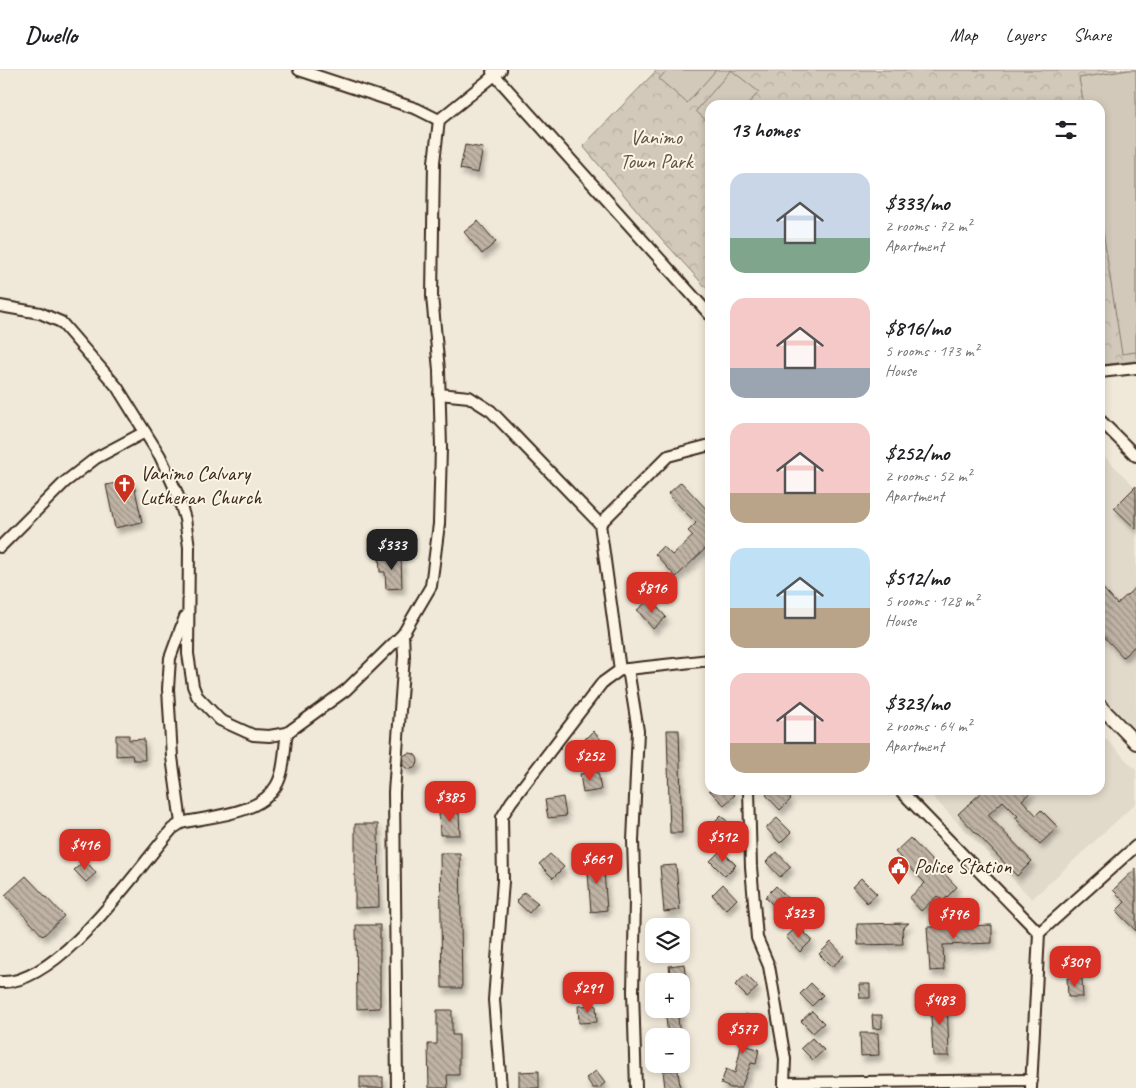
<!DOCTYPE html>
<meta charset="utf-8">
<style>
body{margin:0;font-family:Caveat,sans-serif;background:#f2f2f2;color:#202124;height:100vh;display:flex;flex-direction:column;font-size:19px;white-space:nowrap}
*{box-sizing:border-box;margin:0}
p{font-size:16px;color:#757577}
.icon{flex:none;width:28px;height:28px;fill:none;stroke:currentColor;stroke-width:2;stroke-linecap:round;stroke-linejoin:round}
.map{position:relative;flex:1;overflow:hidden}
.side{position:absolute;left:705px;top:30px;width:400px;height:695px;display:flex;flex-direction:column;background:#fff;border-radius:15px;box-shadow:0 2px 8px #0003}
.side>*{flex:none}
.buttons{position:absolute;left:645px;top:848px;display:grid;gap:10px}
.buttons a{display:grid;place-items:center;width:45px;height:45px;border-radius:10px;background:#fff;box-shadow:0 2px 8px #0003;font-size:25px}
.price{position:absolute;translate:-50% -42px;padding:0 11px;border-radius:10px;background:#d93025;color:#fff;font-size:16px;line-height:32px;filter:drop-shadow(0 1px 2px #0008)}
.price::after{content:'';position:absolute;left:50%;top:30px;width:15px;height:11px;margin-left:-8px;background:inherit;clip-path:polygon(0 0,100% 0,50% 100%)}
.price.on{background:#222;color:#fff}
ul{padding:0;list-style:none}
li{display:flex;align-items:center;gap:15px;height:125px;padding:0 25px}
li span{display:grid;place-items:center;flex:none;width:140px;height:100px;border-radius:15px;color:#555}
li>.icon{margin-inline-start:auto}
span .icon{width:60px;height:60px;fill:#fffc;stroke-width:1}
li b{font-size:21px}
h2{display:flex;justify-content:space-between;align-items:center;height:60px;padding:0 25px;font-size:21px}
header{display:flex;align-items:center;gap:30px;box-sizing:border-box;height:70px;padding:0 25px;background:#fff;border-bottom:1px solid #e0e0e0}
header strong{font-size:24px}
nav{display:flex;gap:28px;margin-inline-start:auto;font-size:18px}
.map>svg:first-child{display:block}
</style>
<header>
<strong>Dwello</strong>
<nav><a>Map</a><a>Layers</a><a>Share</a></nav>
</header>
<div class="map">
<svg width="1136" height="1018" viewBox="0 0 1136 1018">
<defs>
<pattern id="park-crowns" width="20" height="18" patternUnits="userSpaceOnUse" patternTransform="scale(1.25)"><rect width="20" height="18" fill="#d2c9ba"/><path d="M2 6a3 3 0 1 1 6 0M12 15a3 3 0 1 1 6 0" fill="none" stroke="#b5ad9f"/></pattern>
<pattern id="building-back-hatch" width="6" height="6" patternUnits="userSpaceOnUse" patternTransform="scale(1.25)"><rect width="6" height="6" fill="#beb3a4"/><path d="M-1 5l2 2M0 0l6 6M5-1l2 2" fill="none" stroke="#9c9285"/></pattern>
<filter id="shadow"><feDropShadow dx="3" dy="5.5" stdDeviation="2.5" flood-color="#0004"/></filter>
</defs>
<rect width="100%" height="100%" fill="#f0e9d9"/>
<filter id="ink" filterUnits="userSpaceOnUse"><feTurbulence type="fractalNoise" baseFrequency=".02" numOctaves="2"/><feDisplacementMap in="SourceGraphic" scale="10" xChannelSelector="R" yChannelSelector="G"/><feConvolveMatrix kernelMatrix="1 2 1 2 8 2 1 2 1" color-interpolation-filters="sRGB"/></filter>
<g filter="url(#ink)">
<!-- built -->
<g fill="#e1d9c9">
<path d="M1100,382L1136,418V661L1100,624Z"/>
<path d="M1100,663L1136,700V733L1032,829L926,720H1100Z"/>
</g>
<!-- park -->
<path fill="url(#park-crowns)" stroke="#867a6c" d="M657,0H1136V291L1100,295V35H710V222L650,156L583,76Z"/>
<!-- pitch -->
<g fill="#d2c9ba" stroke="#867a6c">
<path d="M667,0H716L687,33L659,9Z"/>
<path d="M731,0L759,22L747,35H710V54L696,41Z"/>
<path d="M1129,0H1136V282L1122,284L1100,142V35H1084L1079,8Z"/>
</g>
<!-- building -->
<g fill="url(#building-back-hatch)" stroke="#3b2a1e" filter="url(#shadow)">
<path d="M465,75L483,78L478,103L460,99Z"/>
<path d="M478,151L496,172L482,184L464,162Z"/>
<path d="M133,410L142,452L115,458L106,415Z"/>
<path d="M681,412L710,443V474L676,507L655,484L663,476L672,485L693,466L688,461L696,453L668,424Z"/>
<path d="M1136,416V459L1114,438Z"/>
<path d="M401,485L402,518L386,519L385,502H380L379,486Z"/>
<path d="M1100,515L1117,534L1136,517V575L1123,587L1100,562Z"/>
<path d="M650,529L666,547L653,559L637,540Z"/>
<path d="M667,660H679L682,763H670Z"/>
<path d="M593,661L605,674L596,682L584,670Z"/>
<path d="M116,665H129V670L144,669L145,690H133L132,685L116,686Z"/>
<circle cx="410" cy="691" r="8"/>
<path d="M598,701L601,720L583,723L580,704Z"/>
<path d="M709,720H730L735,725L724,735Z"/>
<path d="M770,720H782L791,729L780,740L766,725Z"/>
<path d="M984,720H1033L1022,730L1036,745L1041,740L1058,757L1040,774L1015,748L1018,746L1003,731L988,745L1032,791L1017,806L958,744Z"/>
<path d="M563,727L566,746L548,748L545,730Z"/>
<path d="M459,741L460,765H440L439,742Z"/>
<path d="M721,745L735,760L724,770L710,756Z"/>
<path d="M777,748L791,762L780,773L766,758Z"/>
<path d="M355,754H378L379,837L355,838Z"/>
<path d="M910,768L957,817L943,831L937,826L921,841L909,828L925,813L895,782Z"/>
<path d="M721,780L736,795L725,806L710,791Z"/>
<path d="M777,782L791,797L780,807L766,792Z"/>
<path d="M440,783H460L462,918H442Z"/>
<path d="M550,784L564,797L553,808L539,794Z"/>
<path d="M603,788L607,840L591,842L587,790Z"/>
<path d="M85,790L96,803L86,812L74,800Z"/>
<path d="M676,795L680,840L664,842L660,796Z"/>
<path d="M1136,798V861L1116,841L1125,832L1113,820Z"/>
<path d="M26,806L64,846L43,866L5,825Z"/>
<path d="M861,808L877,824L867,833L852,817Z"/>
<path d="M723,814L737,829L726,840L712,825Z"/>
<path d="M776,816L790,831L779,841L765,827Z"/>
<path d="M524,822L538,833L529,843L516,831Z"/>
<path d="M909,853L902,859L903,874L858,875L857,854Z"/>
<path d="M356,855H380V938L357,939Z"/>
<path d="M992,855V873L943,875L944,900L930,901L927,857Z"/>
<path d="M798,856L812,870L800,882L786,867Z"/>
<path d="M831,872L844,886L832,897L819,884Z"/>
<path d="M684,894L686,911H671L669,896Z"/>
<path d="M746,905L758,917L747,927L735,915Z"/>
<path d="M1067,908H1082L1083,927H1068Z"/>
<path d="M811,913L823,925L812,936L800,924Z"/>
<path d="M859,914H870V928H860Z"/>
<path d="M947,927L949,986H933L930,928Z"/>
<path d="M596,935L597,952L579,953L578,936Z"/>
<path d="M665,939H680L681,947L678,948L680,966H668Z"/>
<path d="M437,940H452V965H459V1005H447L448,1018H429L428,974H437Z"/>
<path d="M812,941L824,953L813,963L801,951Z"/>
<path d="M746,944L760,952L746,976L759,979L756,994L751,993L741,1018H731L721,1014L726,999L735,1003L744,963L738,959Z"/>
<path d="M872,945H882V958L873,959Z"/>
<path d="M860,963H878L879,985L861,986Z"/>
<path d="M812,968L824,980L813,990L801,978Z"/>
<path d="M678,1000L680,1017L665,1018L663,1001Z"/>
<path d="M539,1001V1018H519V1002Z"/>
<path d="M596,1001L605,1013L599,1018H593L586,1008Z"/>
<rect x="360" y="1007" width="23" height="11"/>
</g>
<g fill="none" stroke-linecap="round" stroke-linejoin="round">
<defs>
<g id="minor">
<path d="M299,0L417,39L439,50"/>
<path d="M492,2L710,245"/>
<path d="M0,236L40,243L61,252L117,317L160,386L177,423L185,449L189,477L188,584L193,616L197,626L220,650L253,665L269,666L287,663L346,620L403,564"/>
<path d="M1100,302L1136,298"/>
<path d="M439,324L469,327L491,341L600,454"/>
<path d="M1100,350L1136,386"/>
<path d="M0,477L65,412L96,388L145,362"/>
<path d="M628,599L638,661L633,771L635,832L633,921L636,1018"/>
<path d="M620,600L600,454L668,386L710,375"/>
<path d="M749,720L751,797L757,868L769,896L785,989L784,1013"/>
<path d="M900,720L1039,863"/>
<path d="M181,753L172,687L168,619L170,588L185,547"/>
<path d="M0,912C58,916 137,800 172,759L181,753C210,746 259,745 276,716C285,702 284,678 287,663"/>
<path d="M397,1018L394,722L404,586L403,564L431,516L439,454L441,378L439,300L432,226L434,92L439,50L501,0"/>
<path d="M501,1018L494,930L503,811L502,747L511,732L602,613L620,600L628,599L710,590"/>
<path d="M784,1018V1013L1032,1010"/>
<path d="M1031,1018L1039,863L1136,776"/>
</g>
<path id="tertiary" d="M1100,636L1136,673"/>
</defs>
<!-- minor casing -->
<use href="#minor" stroke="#3b2a1e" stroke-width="14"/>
<!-- tertiary casing -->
<use href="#tertiary" stroke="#3b2a1e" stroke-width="16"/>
<!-- minor -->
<use href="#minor" stroke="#fcf5e5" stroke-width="10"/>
<!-- tertiary -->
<use href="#tertiary" stroke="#fcf5e5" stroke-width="12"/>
</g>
</g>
<!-- icons -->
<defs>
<symbol id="church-pin" viewBox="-11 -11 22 30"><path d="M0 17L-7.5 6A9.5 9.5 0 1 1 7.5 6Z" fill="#c8321e" stroke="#fcf5e5"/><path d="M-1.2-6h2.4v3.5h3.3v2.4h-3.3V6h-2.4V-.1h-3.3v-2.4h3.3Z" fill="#fff"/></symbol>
<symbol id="civic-pin" viewBox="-11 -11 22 30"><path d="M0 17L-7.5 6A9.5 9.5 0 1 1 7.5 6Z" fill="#c8321e" stroke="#fcf5e5"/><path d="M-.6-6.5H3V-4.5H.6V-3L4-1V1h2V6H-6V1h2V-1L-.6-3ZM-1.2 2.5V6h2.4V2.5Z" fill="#fff"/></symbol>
</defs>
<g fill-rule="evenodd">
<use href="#church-pin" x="112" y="402" width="25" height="34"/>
<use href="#civic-pin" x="886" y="784" width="25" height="34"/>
</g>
<g text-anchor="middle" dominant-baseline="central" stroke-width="4" stroke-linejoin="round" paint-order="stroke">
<!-- park labels -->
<g font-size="21" fill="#615245" stroke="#fcf5e5">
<text x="656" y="67">Vanimo<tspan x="656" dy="24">Town Park</tspan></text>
</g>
<!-- poi labels -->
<g font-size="21" fill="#3b2a1e" stroke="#fcf5e5" text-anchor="start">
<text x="140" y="403">Vanimo Calvary<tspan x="140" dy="24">Lutheran Church</tspan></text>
<text x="914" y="796">Police Station</text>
</g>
</g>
</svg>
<div class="buttons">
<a><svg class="icon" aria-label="layers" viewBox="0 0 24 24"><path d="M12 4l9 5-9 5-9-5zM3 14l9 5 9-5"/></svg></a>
<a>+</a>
<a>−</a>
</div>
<b class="price on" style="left:392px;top:501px">$333</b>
<b class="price" style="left:652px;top:544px">$816</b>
<b class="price" style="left:590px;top:712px">$252</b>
<b class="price" style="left:450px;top:753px">$385</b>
<b class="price" style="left:723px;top:793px">$512</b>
<b class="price" style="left:85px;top:801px">$416</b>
<b class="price" style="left:597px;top:815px">$661</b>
<b class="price" style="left:799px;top:869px">$323</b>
<b class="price" style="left:954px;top:870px">$796</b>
<b class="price" style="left:1075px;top:918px">$309</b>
<b class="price" style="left:588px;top:944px">$291</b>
<b class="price" style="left:940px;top:956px">$483</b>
<b class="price" style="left:743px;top:985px">$577</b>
<section class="side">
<h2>13 homes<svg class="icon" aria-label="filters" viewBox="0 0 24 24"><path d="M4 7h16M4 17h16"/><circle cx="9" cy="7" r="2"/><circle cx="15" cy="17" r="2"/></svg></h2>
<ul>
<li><span style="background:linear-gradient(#c9d6e8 65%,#7fa58c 0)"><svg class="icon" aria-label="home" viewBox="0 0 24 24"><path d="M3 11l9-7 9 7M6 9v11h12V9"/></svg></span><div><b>$333/mo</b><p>2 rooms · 72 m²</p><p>Apartment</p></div></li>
<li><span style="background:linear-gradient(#f6c9c9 70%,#9aa5b1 0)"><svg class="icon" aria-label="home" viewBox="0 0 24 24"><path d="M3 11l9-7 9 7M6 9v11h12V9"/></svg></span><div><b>$816/mo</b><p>5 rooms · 173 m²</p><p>House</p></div></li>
<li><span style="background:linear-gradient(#f6c9c9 70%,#b9a48a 0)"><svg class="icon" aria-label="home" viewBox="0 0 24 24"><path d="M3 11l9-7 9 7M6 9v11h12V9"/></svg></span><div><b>$252/mo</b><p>2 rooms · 52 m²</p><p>Apartment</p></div></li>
<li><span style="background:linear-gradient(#bfe0f5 60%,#b9a48a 0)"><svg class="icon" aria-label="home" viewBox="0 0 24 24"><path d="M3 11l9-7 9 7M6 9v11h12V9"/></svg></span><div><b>$512/mo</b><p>5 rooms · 128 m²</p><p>House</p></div></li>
<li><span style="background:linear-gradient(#f6c9c9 70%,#b9a48a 0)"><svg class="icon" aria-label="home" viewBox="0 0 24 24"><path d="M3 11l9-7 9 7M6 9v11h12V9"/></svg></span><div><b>$323/mo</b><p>2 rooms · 64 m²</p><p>Apartment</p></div></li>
</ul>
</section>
</div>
